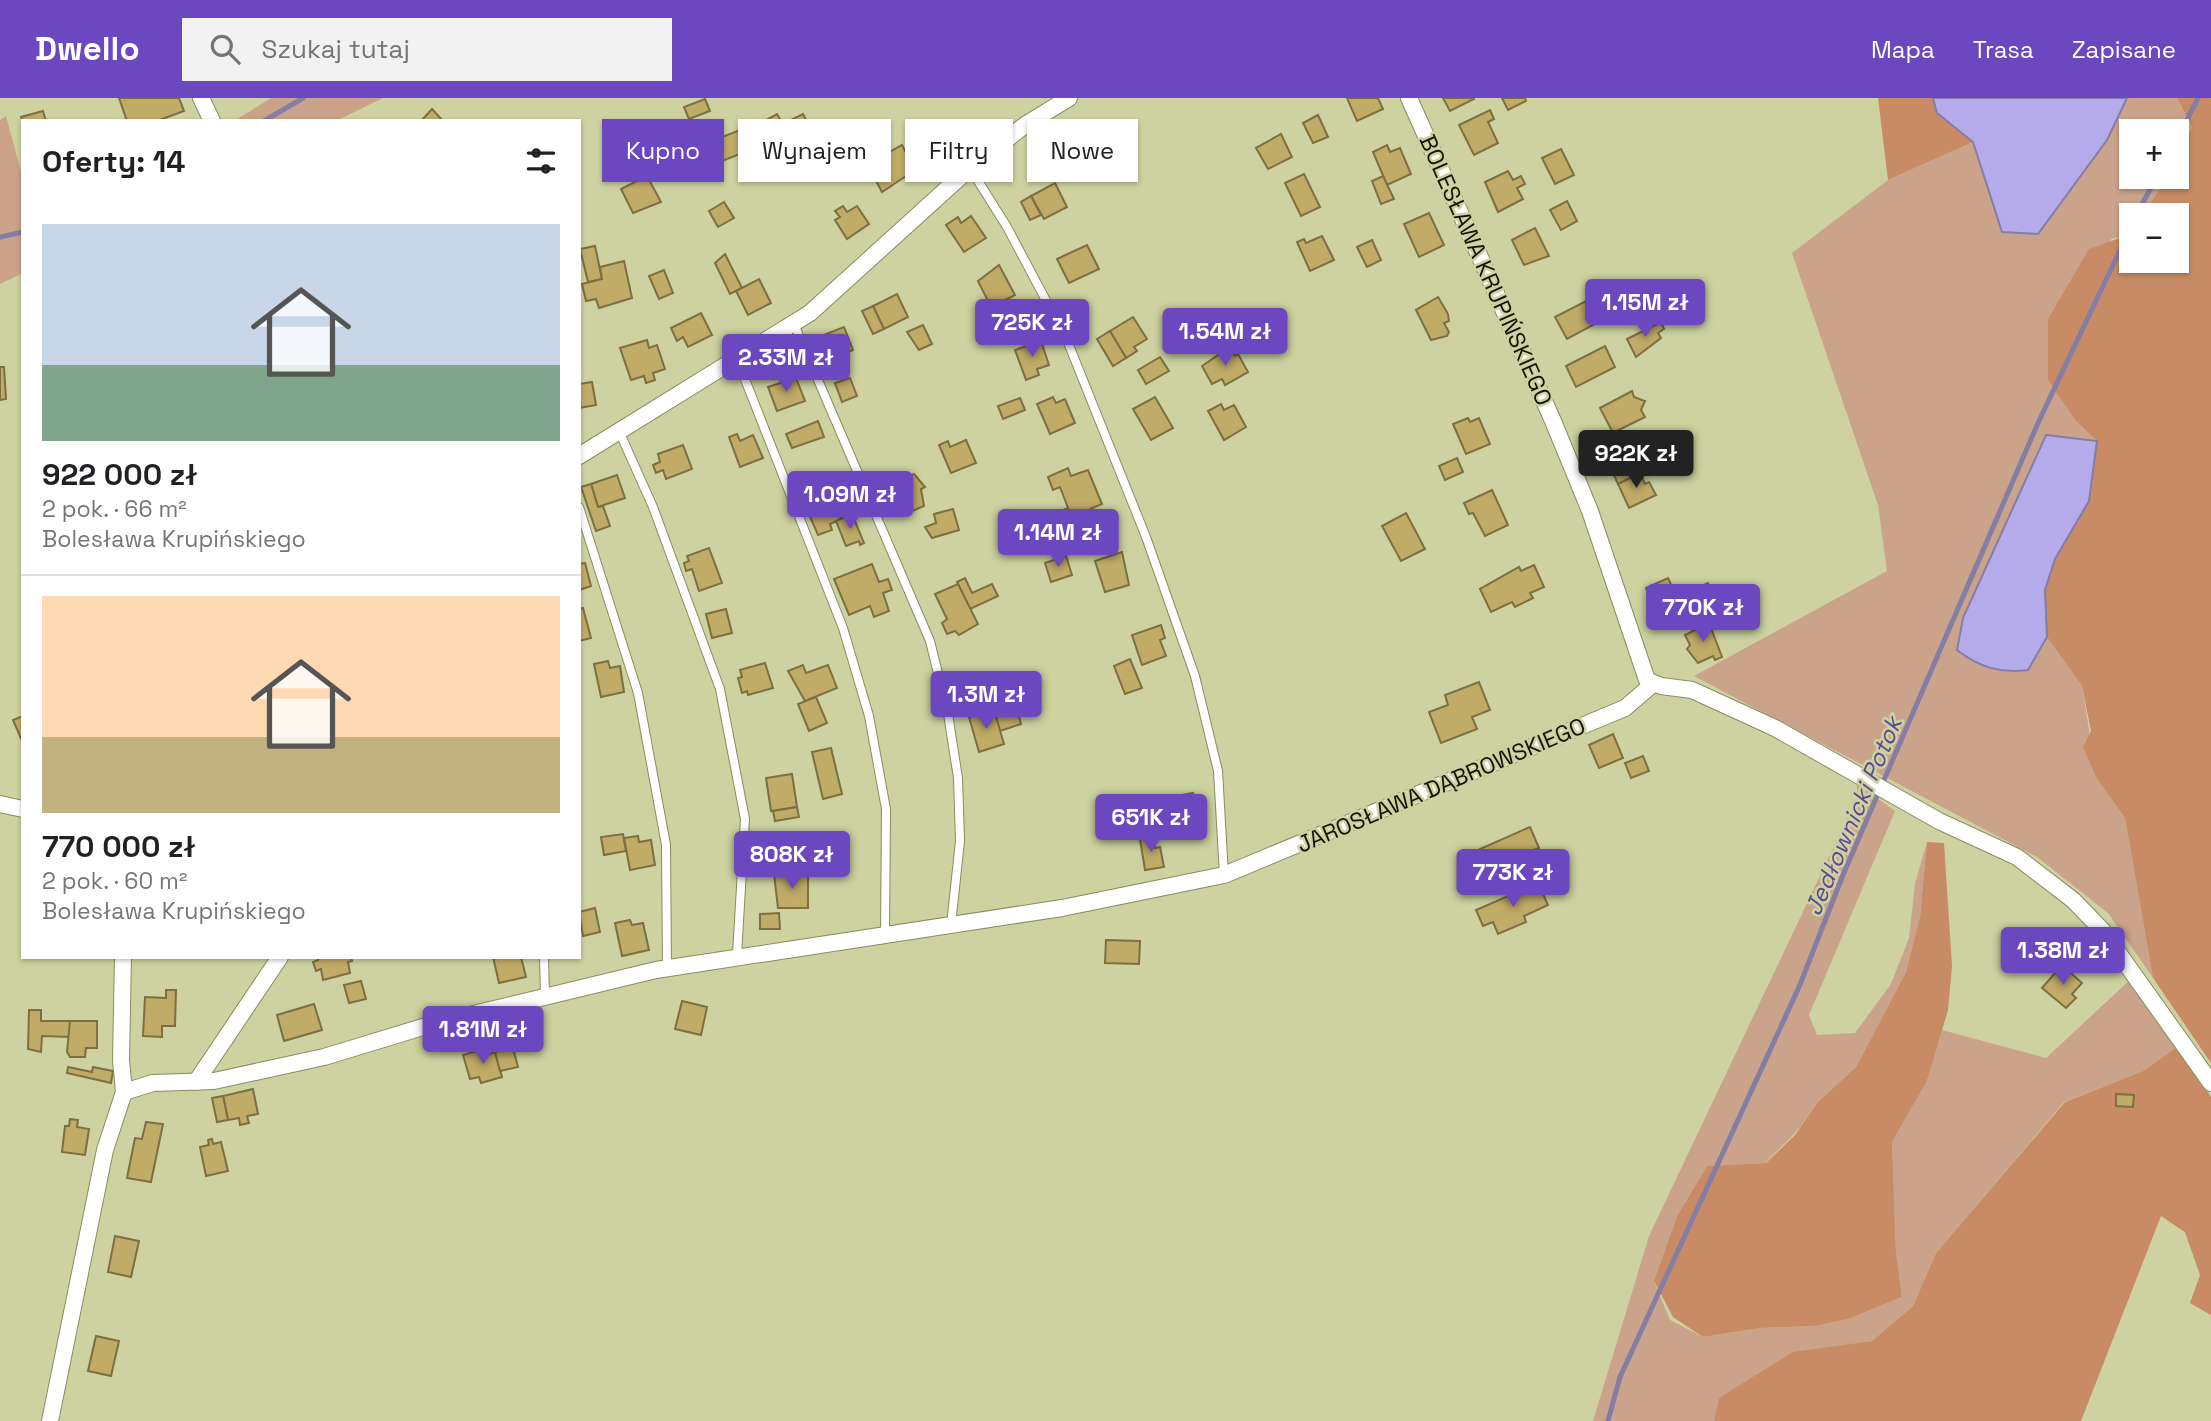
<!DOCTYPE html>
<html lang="pl">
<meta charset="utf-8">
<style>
body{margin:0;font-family:"Space Grotesk",sans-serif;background:#f2f2f2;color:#202124;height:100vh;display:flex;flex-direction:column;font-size:26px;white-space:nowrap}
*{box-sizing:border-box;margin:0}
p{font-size:23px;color:#757577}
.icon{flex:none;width:38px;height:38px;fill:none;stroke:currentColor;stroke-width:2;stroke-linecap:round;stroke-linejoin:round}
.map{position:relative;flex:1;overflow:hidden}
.drawer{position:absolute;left:21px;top:21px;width:560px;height:840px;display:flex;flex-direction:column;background:#fff;border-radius:0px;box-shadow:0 2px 5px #0004}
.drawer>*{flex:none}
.top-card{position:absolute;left:602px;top:21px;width:665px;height:63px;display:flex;gap:14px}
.tools{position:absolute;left:2119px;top:21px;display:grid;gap:14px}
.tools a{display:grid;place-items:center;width:70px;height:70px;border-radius:0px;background:#fff;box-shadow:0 2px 5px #0004;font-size:35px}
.price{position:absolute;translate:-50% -60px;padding:0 16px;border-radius:7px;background:#6b47c0;color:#fff;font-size:23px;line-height:46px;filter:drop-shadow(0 2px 4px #0008)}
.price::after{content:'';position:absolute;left:50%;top:42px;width:21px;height:16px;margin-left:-10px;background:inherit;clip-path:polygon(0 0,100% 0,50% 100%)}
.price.selected{background:#222;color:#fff}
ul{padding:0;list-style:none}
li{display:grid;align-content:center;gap:14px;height:371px;padding:0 21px}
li+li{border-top:2px solid #e0e0e0}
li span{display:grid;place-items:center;height:217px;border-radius:0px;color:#555}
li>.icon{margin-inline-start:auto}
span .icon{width:126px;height:126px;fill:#fffc;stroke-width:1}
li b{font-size:30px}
h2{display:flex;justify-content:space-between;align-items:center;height:84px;padding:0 21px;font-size:30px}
.chip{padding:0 24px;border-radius:0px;background:#fff;box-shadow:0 2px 5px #0004;font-size:24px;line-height:63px}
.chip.selected{background:#6b47c0;color:#fff}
header{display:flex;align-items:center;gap:42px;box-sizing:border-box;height:98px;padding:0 35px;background:#6b47c0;color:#fff}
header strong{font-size:33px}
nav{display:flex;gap:38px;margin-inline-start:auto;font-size:24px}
.search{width:490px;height:63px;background:#f2f2f2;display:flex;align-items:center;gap:18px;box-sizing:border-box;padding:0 24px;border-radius:0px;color:#757577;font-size:26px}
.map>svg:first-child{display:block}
</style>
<header>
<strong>Dwello</strong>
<div class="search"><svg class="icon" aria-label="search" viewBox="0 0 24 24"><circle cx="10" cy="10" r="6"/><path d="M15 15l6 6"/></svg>Szukaj tutaj</div>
<nav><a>Mapa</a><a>Trasa</a><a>Zapisane</a></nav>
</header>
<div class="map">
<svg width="2211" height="1323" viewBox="0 0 2211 1323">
<rect width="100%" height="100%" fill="#cdd2a0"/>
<!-- green -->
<g fill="#cba38b">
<path d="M271,0H383L336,23H234Z"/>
<path d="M2127,0H2177L2192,29L2177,59V33H2132V79H2167L2143,117H2132L2130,137L2111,141L2076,323L2097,343L2045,337L1963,520L1960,548L2028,572L2047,539L2082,588L2097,681L2125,720L2153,880L2108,815L2037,759L1694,578L1887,473L1878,407L1792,155L1888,82L1973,44L2002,133L2038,136L2107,42Z"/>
<path d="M6,18L23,81V175L0,186V22Z"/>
<path d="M1857,686L1895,713L1809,917L1817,937L1855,935L1891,886L1909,840L1915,786L1927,744L1920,819L1906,874L1856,969L1817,1005L1797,1033L1765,1065L1707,1068L1677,1118L1654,1183L1670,1222L1703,1239L1760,1230L1815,1228L1848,1221L1902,1199L1896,1154L1892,1044L1927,983L1942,932L2046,960L2131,881L2177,949L2143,973L2064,1004L1936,1155L1913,1208L1872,1243L1793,1255L1720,1300L1714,1323H1593L1649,1138L1857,700Z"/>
</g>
<!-- forest -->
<g fill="#c88b65">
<path d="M1878,0H1933L1937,15L1973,44L1888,82Z"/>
<path d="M2177,0H2211V965L2153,880L2125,720L2097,681L2083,649L2091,633L2082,588L2047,539L2045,492L2055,461L2089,403L2097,343L2076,323L2048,282V221L2089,151L2131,136L2132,163H2177V117H2143L2167,79H2177V59L2192,29Z"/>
<path d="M1927,744L1944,745L1952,868L1948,912L1927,983L1892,1044L1896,1154L1902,1199L1848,1221L1815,1228L1760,1230L1703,1239L1673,1219L1654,1183L1677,1118L1707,1068L1766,1065L1795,1037L1817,1005L1856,969L1906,874L1920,819Z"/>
<path d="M2177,949L2211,999V1217L2190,1205L2200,1177L2185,1134L2161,1118L2081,1323H1714L1719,1300L1793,1254L1872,1243L1913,1208L1936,1155L2065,1004L2143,973Z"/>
</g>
<!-- water -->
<g fill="#b5aaea" stroke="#847da5" stroke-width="2">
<path d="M1933,0H2127L2107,42L2038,136L2002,134L1973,44L1937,15Z"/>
<path d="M2046,337L2097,343L2089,403L2055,461L2045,492L2047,539L2028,572C2001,576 1979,569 1957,552L1963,520Z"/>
</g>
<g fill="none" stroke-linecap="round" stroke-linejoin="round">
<!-- stream -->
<g stroke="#847da5" stroke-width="5">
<path d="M264,23L303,0"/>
<path d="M2177,41L2198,0"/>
<path d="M2136,117L2157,79"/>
<path d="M0,139L23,134"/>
<path d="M1608,1323L1620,1279L1799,889L1843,777L2038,325L2132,127"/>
</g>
</g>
<!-- building -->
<g fill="#c0ab67" stroke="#7d6f41" stroke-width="2">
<path d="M119,0H179L184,13L157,23H127Z"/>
<path d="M1347,0H1378L1383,11L1357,23Z"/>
<path d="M1443,0H1474V1L1450,13Z"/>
<path d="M1502,0H1525L1526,3L1508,12Z"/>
<path d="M705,1L710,13L689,21L684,9Z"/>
<path d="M432,11L443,23H421Z"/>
<path d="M1490,12L1494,21L1488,24L1498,45L1474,57L1459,27Z"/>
<path d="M43,13L46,23H23V25L21,19Z"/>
<path d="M777,16L783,26L803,16L814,37L784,52L764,23Z"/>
<path d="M1318,17L1328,39L1313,45L1303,25Z"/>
<path d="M745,30L753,51L722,63L712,43Z"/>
<path d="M1281,36L1292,59L1268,71L1256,50Z"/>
<path d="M902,47L915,72L882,94L869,70L888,60L886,56Z"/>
<path d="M1387,47L1390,54L1400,50L1411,76L1387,87L1373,54Z"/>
<path d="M1561,51L1574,77L1555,86L1542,60Z"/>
<path d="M1508,73L1513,82L1521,78L1525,86L1517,90L1523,101L1498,114L1485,84Z"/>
<path d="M1304,76L1320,109L1301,118L1285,85Z"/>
<path d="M647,78L661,104L633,115L621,91Z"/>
<path d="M1383,78L1394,101L1381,106L1372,83Z"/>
<path d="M1055,85L1067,109L1044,121L1031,98Z"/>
<path d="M1031,98L1041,117L1030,122L1021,104Z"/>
<path d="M1567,103L1577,123L1561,132L1550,112Z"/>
<path d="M724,104L734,120L718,129L709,113Z"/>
<path d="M843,108L847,114L857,108L869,126L847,141L835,122L840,119L835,113Z"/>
<path d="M1429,115L1444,147L1419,159L1404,126Z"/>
<path d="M971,118L986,140L964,154L946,127L958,119L961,125Z"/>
<path d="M1535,130L1549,158L1524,167L1512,142Z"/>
<path d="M1322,138L1334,162L1310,173L1297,144L1304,141L1306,145Z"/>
<path d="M1372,142L1381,162L1367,169L1357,149Z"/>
<path d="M1087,147L1099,171L1069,185L1057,161Z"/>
<path d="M595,148L602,181L588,184L580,151Z"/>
<path d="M725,156L742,190L730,196L715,165Z"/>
<path d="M624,163L632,200L599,210L596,201L586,203L582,186L602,181L600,169Z"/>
<path d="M999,167L1015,197L991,209L978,183Z"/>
<path d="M664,172L673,195L659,201L649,178Z"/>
<path d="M759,181L771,205L748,217L736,193Z"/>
<path d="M897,196L908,219L884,231L873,208Z"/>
<path d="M1438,199L1448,216L1449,223L1444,225L1449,234L1447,238L1431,242L1416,212Z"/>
<path d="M1592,200L1604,221L1567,241L1555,219Z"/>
<path d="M873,208L884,231L873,236L862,213Z"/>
<path d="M701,215L712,237L688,249L683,239L677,243L671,230Z"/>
<path d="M1133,219L1147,241L1134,249L1137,253L1126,260L1110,233Z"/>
<path d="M1661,224L1664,231L1658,235L1661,240L1636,259L1627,241Z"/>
<path d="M923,227L932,246L919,252L907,234Z"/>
<path d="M844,229L853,252L844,256L846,262L839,265L836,259L831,261L821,238Z"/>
<path d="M1110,233L1126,260L1113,268L1097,241Z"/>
<path d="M821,238L831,261L820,266L811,243Z"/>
<path d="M647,242L649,250L657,247L665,271L653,275L655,282L646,285L644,278L631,282L620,250Z"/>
<path d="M1041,243L1049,267L1037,271L1039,277L1026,282L1015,252Z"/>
<path d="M1605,248L1615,269L1576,289L1566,268Z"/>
<path d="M1230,249L1235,258L1238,256L1248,274L1225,287L1222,281L1212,286L1202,268Z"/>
<path d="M1160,259L1169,273L1146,286L1138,272Z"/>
<path d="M0,269H4L6,301L0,302Z"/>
<path d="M796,280L805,303L777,313L768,289Z"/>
<path d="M850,280L857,298L842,304L835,285Z"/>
<path d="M592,284L596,307L579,310V286Z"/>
<path d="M1632,293L1634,299L1645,303L1641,312L1645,319L1613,335L1600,310Z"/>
<path d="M1053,299L1056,305L1065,301L1075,325L1050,336L1037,306Z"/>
<path d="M1155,299L1173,330L1151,342L1133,311Z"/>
<path d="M1020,300L1025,312L1003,321L998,308Z"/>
<path d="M1221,306L1224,312L1234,307L1246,329L1224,342L1208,313Z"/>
<path d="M1468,320L1470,324L1479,320L1490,346L1466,356L1453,326Z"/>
<path d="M818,323L824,339L792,350L786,336Z"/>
<path d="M737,336L740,343L753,337L763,360L740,369L729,339Z"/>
<path d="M966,342L976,365L951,375L939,347L948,343L950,349Z"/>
<path d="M683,347L692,371L666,381L663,372L656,375L653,367L660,364L658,356Z"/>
<path d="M1661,351L1666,363L1618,386L1609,367L1631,356L1634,364Z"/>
<path d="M1457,360L1463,374L1445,382L1439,368Z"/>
<path d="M1068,370L1071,378L1088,372L1102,406L1090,411L1088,417L1068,422L1063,412L1068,410L1060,389L1053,392L1048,379Z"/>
<path d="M1640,375L1645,386L1649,384L1656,397L1629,410L1618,386Z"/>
<path d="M914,376L925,389L921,391L924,408L910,414L906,408L897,412L886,389Z"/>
<path d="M617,377L625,400L598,409L591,386Z"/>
<path d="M591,386L598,409L603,408L610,428L596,433L581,389Z"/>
<path d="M1492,392L1508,427L1485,438L1473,415L1469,416L1464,405Z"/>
<path d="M832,398L841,421L830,426L832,432L818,437L806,409Z"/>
<path d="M953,411L959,432L932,440L925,429L936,425L934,416Z"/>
<path d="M1406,415L1425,451L1401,463L1382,428Z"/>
<path d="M852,416L864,445L860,447L859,443L846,448L836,423Z"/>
<path d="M709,450L722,485L699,493L692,471L686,473L684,465L689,463L687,458Z"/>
<path d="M1122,454L1129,487L1105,494L1095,463Z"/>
<path d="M1066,458L1072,477L1051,484L1045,465Z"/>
<path d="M585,465L591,488L579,492V466Z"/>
<path d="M872,466L879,484L888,481L892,492L883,495L889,513L874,519L870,508L849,517L834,481Z"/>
<path d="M1534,467L1544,489L1530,495L1533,500L1515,509L1512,504L1491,514L1480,491L1519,469L1521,473Z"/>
<path d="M965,480L972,495L992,486L998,498L970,511L957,484Z"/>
<path d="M1668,480L1679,504L1656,514L1646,490Z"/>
<path d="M1708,485L1716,503L1701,510L1693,492Z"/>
<path d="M958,486L978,526L959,537L955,533L947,536L942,525L947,521L935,496Z"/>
<path d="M583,510L591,540L579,543V511Z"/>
<path d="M726,511L732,535L712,540L706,516Z"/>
<path d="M1709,525L1722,559L1715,562L1713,558L1698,565L1687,551L1690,547L1685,537Z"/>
<path d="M1161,527L1165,540L1160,542L1166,558L1142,567L1132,537Z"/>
<path d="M1130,561L1142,590L1125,596L1114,568Z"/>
<path d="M608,563L610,570L620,568L624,594L601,599L594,566Z"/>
<path d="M765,565L773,590L748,597L747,593L742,595L738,580L742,579L740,572Z"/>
<path d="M803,567L806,575L828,567L837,590L805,603L788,573Z"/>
<path d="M1479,584L1490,612L1472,619L1477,631L1441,645L1429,614L1448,607L1445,597Z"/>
<path d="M816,599L827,625L809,633L798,606Z"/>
<path d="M1017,610L1021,626L1000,633L995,617Z"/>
<path d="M994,612L1004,646L979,654L969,619Z"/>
<path d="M23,618V645L13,622Z"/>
<path d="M1613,636L1623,660L1599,670L1589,647Z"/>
<path d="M831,650L842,696L823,701L812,654Z"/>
<path d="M1643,658L1649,673L1631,680L1625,665Z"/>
<path d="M792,676L797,709L771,713L766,680Z"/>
<path d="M1193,695L1196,713L1186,715L1190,736L1168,740L1160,701Z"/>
<path d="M797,709L799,719L775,723L773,713Z"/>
<path d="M1530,729L1539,750L1533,752L1538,763L1498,780L1492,764L1486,766L1480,751Z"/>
<path d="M623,736L626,753L604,757L601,739Z"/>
<path d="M638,738L639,744L651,742L655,767L630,772L624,740Z"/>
<path d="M1153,738L1155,750L1160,749L1164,769L1145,772L1140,741Z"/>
<path d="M774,776H808V810H778Z"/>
<path d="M1538,785L1548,807L1524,818L1526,824L1498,836L1493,824L1483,828L1476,812Z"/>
<path d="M595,810L600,834L583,838L579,814Z"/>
<path d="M779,815L780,831H760V816Z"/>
<path d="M630,822L632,827L643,825L649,852L622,858L615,825Z"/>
<path d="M1106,842L1140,843L1139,866L1105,865Z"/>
<path d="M318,859H351L352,863L348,864L350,875L323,882L321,871L316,873L313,864L318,862Z"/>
<path d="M493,859H521L526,879L499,885Z"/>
<path d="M2062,867L2082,885L2072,896L2076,900L2066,910L2042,890Z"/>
<path d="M361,883L366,901L349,905L344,887Z"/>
<path d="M166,892H176L175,928H162V939L143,938L145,899L166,900Z"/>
<path d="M682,903L707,909L701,937L675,931Z"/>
<path d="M314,906L322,932L284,943L277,917Z"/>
<path d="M29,912H41V923H70V939L42,938L41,954L28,951Z"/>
<path d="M70,923H97V950H86L85,959H70L67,954Z"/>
<path d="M488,950L490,956L495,954L502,979L481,985L479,979L470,981L463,957Z"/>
<path d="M513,950L518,969L500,973L495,954Z"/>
<path d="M68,969L92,974L93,969L113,973L111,985L67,975Z"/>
<path d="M253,991L258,1016L247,1018L249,1025L240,1027L239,1020L228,1022L223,998Z"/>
<path d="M2116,996L2134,997L2133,1009L2116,1008Z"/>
<path d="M223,998L228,1022L217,1024L212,1000Z"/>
<path d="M70,1021L78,1022L77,1029L89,1031L85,1057L62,1054L65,1028H69Z"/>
<path d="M146,1024L163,1026L151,1084L127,1080L135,1040L142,1041Z"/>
<path d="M212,1041L213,1046L221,1044L228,1073L206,1078L200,1049L209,1047L208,1042Z"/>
<path d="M115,1138L139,1143L131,1179L108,1174Z"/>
<path d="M96,1238L119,1243L111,1278L88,1273Z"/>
</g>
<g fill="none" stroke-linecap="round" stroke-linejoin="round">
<defs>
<g id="lane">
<path d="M970,70L1007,129L1067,242L1146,439L1195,578L1218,673L1224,777"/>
<path d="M794,226L930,543L948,616L958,680L960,743L951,827"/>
<path d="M737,261L843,530L869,618L886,711L885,838"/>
<path d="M619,333L653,409L720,591L745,721L737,857"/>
<path d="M579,409L638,595L666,747L667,870"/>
<path d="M544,859L545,897"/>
</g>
<g id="street">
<path d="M201,0L212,23"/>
<path d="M1409,0L1553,323L1590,413L1647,582L1661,588L1692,592L1775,630L1939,723L2017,759L2073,802L2102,832L2211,985"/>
<path d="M579,358L810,215L970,70L1025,27L1069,0"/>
<path d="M0,706L23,711"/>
<path d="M196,984L280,859"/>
<path d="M124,994L153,985L214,983L324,959L436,925L656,872L1062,810L1224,777L1625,610L1653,586"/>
<path d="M50,1323L105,1052L124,994L121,962L123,859"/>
</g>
</defs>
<!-- lane casing -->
<use href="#lane" stroke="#898d5e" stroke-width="10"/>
<!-- street casing -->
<use href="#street" stroke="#898d5e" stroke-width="18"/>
<!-- lane -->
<use href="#lane" stroke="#fff" stroke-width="8"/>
<!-- street -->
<use href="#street" stroke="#fff" stroke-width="16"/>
</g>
<g text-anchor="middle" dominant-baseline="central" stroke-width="5" stroke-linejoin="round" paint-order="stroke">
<!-- street labels -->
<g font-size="23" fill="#121303" stroke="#cdd2a0">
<text transform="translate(1486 172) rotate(66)">BOLESŁAWA KRUPIŃSKIEGO</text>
<text transform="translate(1441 687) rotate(-23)">JAROSŁAWA DĄBROWSKIEGO</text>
</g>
<!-- water labels -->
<g font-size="24" font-style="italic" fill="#5a4894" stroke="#cdd2a0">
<text transform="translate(1853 718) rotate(-67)">Jedłownicki Potok</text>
</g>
</g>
</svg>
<div class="tools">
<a>+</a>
<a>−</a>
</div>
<b class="price" style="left:1645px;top:241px">1.15M zł</b>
<b class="price" style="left:1032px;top:261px">725K zł</b>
<b class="price" style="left:1225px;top:270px">1.54M zł</b>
<b class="price" style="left:786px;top:296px">2.33M zł</b>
<b class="price selected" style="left:1636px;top:392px">922K zł</b>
<b class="price" style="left:850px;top:433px">1.09M zł</b>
<b class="price" style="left:1058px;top:471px">1.14M zł</b>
<b class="price" style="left:1703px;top:546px">770K zł</b>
<b class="price" style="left:986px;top:633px">1.3M zł</b>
<b class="price" style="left:1151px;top:756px">651K zł</b>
<b class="price" style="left:792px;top:793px">808K zł</b>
<b class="price" style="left:1513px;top:811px">773K zł</b>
<b class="price" style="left:2063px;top:889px">1.38M zł</b>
<b class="price" style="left:483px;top:968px">1.81M zł</b>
<div class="top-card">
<a class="chip selected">Kupno</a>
<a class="chip">Wynajem</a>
<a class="chip">Filtry</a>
<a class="chip">Nowe</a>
</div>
<section class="drawer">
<h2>Oferty: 14<svg class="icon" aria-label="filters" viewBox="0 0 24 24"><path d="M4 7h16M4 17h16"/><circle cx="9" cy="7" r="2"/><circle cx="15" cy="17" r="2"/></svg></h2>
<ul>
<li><span style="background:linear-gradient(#c9d6e8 65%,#7fa58c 0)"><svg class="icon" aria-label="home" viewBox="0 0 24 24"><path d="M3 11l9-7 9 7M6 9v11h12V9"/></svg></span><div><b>922 000 zł</b><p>2 pok. · 66 m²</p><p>Bolesława Krupińskiego</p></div></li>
<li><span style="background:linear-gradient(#ffd9b3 65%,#c2b280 0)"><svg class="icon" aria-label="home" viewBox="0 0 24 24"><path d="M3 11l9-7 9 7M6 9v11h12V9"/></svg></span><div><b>770 000 zł</b><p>2 pok. · 60 m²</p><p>Bolesława Krupińskiego</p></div></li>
</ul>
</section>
</div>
